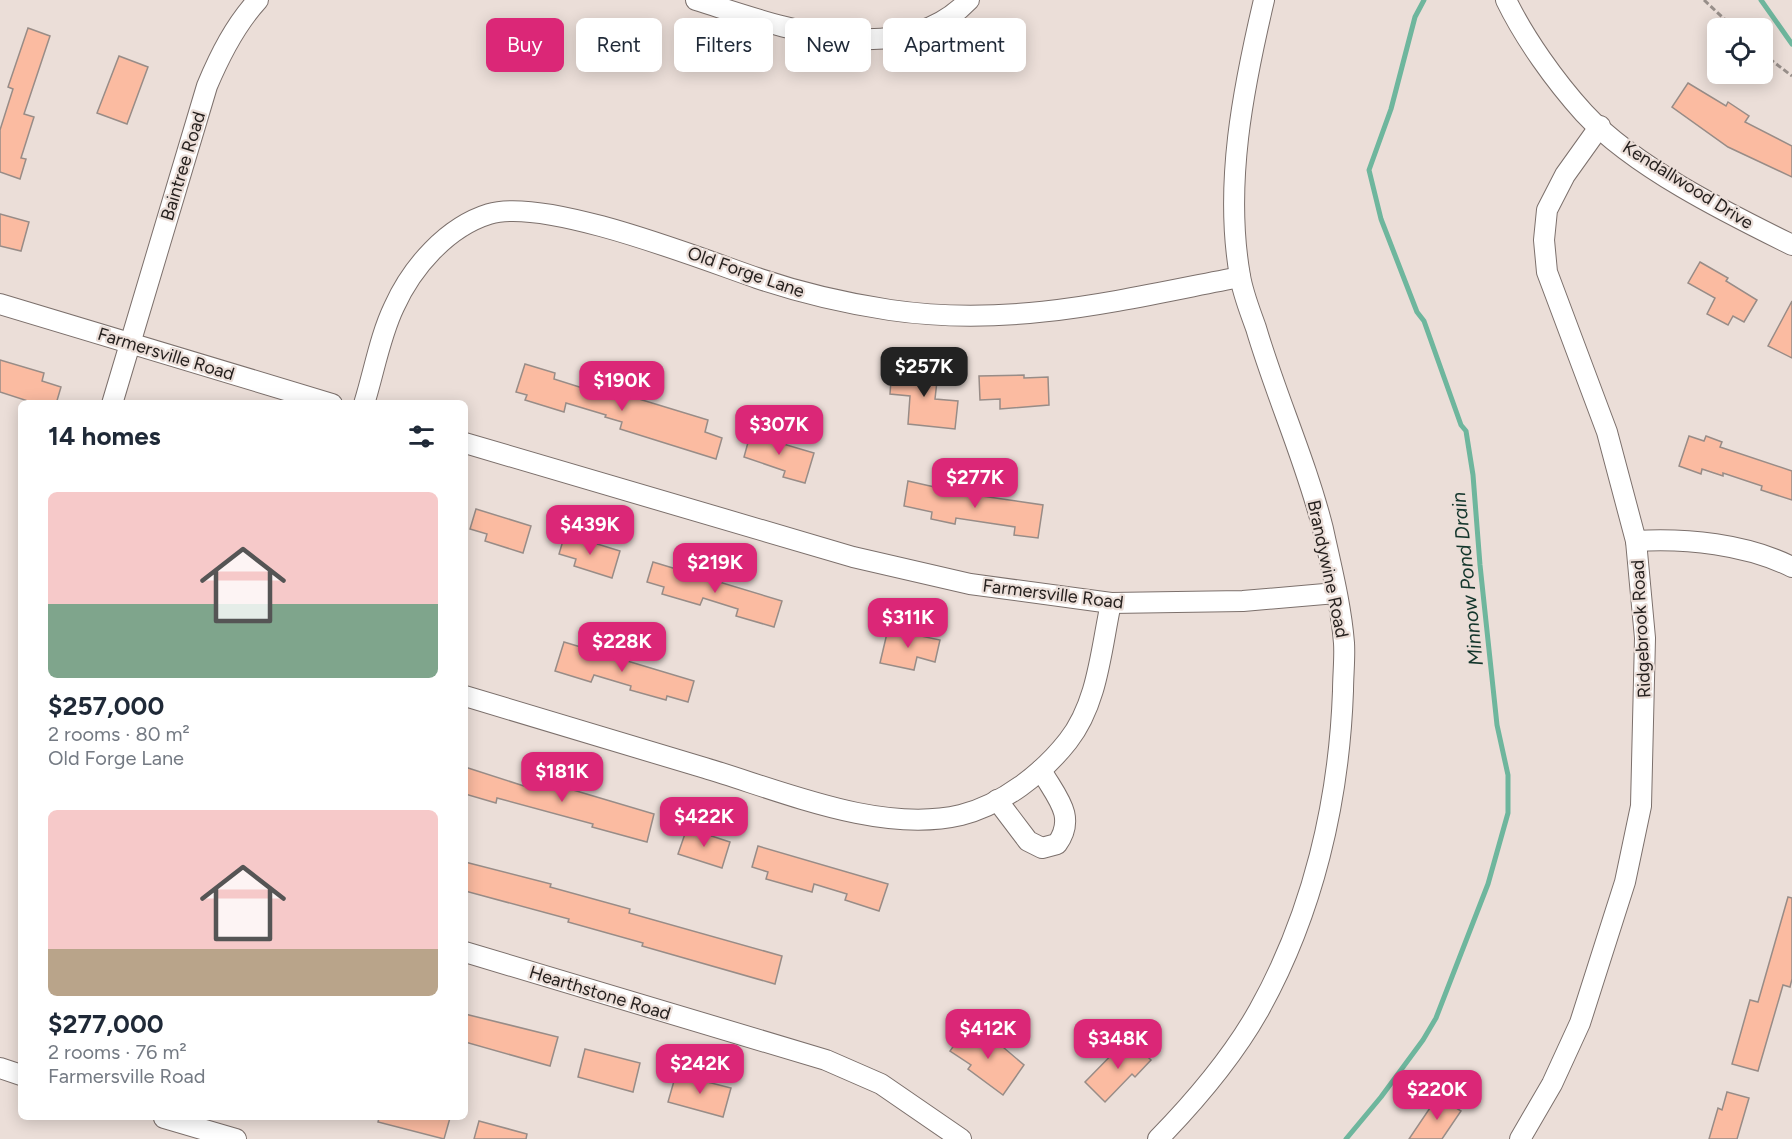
<!DOCTYPE html>
<meta charset="utf-8">
<style>
body{margin:0;font-family:Figtree,sans-serif;background:#f6f6f7;color:#1f2937;height:100vh;display:flex;flex-direction:column;font-size:22px;white-space:nowrap}
*{box-sizing:border-box;margin:0}
p{font-size:20px;color:#747a83}
.icon{flex:none;width:33px;height:33px;fill:none;stroke:currentColor;stroke-width:2;stroke-linecap:round;stroke-linejoin:round}
.map{position:relative;flex:1;overflow:hidden}
.drawer{position:absolute;left:18px;top:400px;width:450px;height:720px;display:flex;flex-direction:column;background:#fff;border-radius:9px;box-shadow:0 3px 15px #0003}
.drawer>*{flex:none}
.top-card{position:absolute;left:486px;top:18px;width:570px;height:54px;display:flex;gap:12px}
.fabs{position:absolute;left:1707px;top:18px;display:grid;gap:12px}
.fabs a{display:grid;place-items:center;width:66px;height:66px;border-radius:9px;background:#fff;box-shadow:0 3px 15px #0003;font-size:30px}
.price{position:absolute;translate:-50% -51px;padding:0 14px;border-radius:12px;background:#db2777;color:#fff;font-size:20px;line-height:39px;filter:drop-shadow(0 2px 3px #0008)}
.price::after{content:'';position:absolute;left:50%;top:36px;width:18px;height:14px;margin-left:-9px;background:inherit;clip-path:polygon(0 0,100% 0,50% 100%)}
.price.current{background:#222;color:#fff}
ul{padding:0;list-style:none}
li{display:grid;align-content:center;gap:12px;height:318px;padding:0 30px}
li span{display:grid;place-items:center;height:186px;border-radius:9px;color:#555}
li>.icon{margin-inline-start:auto}
span .icon{width:108px;height:108px;fill:#fffc;stroke-width:1}
li b{font-size:26px}
h2{display:flex;justify-content:space-between;align-items:center;height:72px;padding:0 30px;font-size:26px}
.pill{padding:0 21px;border-radius:9px;background:#fff;box-shadow:0 3px 15px #0003;font-size:21px;line-height:54px}
.pill.current{background:#db2777;color:#fff}
.map>svg:first-child{display:block}
</style>
<div class="map">
<svg width="1792" height="1139" viewBox="0 0 1792 1139">
<rect width="100%" height="100%" fill="#ebded8"/>
<g fill="none" stroke-linecap="round" stroke-linejoin="round">
<!-- stream -->
<g stroke="#6eb69d" stroke-width="5">
<path d="M1761,0L1792,44"/>
<path d="M1346,1139L1381,1097L1423,1040L1436,1018L1488,884L1508,813V775L1497,725L1480,565L1473,475L1466,431L1461,425L1424,321L1417,312L1381,219L1369,170L1391,109L1415,17L1424,0"/>
</g>
</g>
<!-- building -->
<g fill="#fbbba1" stroke="#988c87" stroke-width="1.5">
<path d="M28,28L50,36L24,114L34,117L21,158L26,159L20,179L0,172V130L13,89L8,87Z"/>
<path d="M119,56L148,67L127,124L97,113Z"/>
<path d="M1688,83L1726,106L1728,102L1749,116L1745,122L1792,146V177L1728,147L1672,107Z"/>
<path d="M0,214L29,222L21,251L0,246Z"/>
<path d="M1700,262L1728,278L1726,281L1757,300L1744,322L1733,316L1728,325L1707,314L1715,298L1688,283Z"/>
<path d="M1792,301V358L1768,346Z"/>
<path d="M0,360L44,373L42,381L61,387L56,404H28V401L0,392Z"/>
<path d="M525,364L555,373L554,379L592,391L593,385L708,420L705,432L722,438L716,459L620,429L622,422L605,417L606,415L566,403L564,412L525,400L527,395L516,392Z"/>
<path d="M892,367L938,372L935,399L958,401L955,429L908,424L910,396L890,394Z"/>
<path d="M1024,375V378L1048,377L1049,405L1000,409V399L980,400L979,376Z"/>
<path d="M752,428L774,435L773,441L814,453L805,483L783,477L785,471L744,457Z"/>
<path d="M1689,436L1704,441L1706,436L1722,442L1720,447L1792,471V500L1761,490L1762,486L1723,473V476L1702,469L1701,474L1679,466Z"/>
<path d="M908,481L961,493L1043,505L1038,538L1014,535L1015,527L956,518L955,524L931,519L932,512L904,506Z"/>
<path d="M476,509L531,526L523,553L485,541L487,534L470,529Z"/>
<path d="M565,534L620,551L612,578L574,566L576,559L559,554Z"/>
<path d="M653,562L782,601L774,627L736,616L738,609L703,598L700,605L662,594L664,587L647,582Z"/>
<path d="M888,629L940,640L935,662L917,657L914,670L880,663Z"/>
<path d="M564,642L694,681L688,702L667,696L666,700L630,690L631,686L594,675L591,682L555,671Z"/>
<path d="M465,767L524,786L526,776L654,814L647,842L592,827L593,824L497,798L496,803L465,794Z"/>
<path d="M687,828L730,842L722,868L678,854Z"/>
<path d="M758,846L888,884L879,911L845,900L847,894L814,884L812,892L766,879L768,872L752,867Z"/>
<path d="M465,862L551,884L550,887L630,909L629,913L782,956L775,984L642,946L643,943L568,922L569,919L465,891Z"/>
<path d="M1788,897L1792,898V979L1790,987L1783,985L1758,1071L1732,1064L1750,1000L1758,1002Z"/>
<path d="M465,1014L558,1037L550,1066L465,1042Z"/>
<path d="M968,1026L994,1045L997,1042L1024,1065L1003,1095L968,1069L971,1065L950,1051Z"/>
<path d="M1128,1038L1151,1060L1135,1077L1132,1074L1105,1102L1085,1082Z"/>
<path d="M585,1049L640,1063L633,1092L578,1077Z"/>
<path d="M676,1074L731,1088L723,1117L668,1102Z"/>
<path d="M1727,1092L1749,1098L1737,1139H1709L1718,1108L1722,1110Z"/>
<path d="M1438,1096L1461,1111L1442,1139H1409Z"/>
<path d="M379,1118H450L444,1139L378,1122Z"/>
<path d="M479,1121L527,1134L526,1139H474Z"/>
</g>
<g fill="none" stroke-linecap="round" stroke-linejoin="round">
<defs>
<g id="street">
<path d="M696,0C777,25 899,74 969,0"/>
<path d="M1506,0C1525,39 1555,81 1584,113C1634,167 1727,213 1792,245"/>
<path d="M0,304L332,404"/>
<path d="M112,404L207,86C220,55 235,25 258,0"/>
<path d="M364,404C374,372 380,336 394,307C412,267 447,227 489,214C545,197 699,258 757,278C801,293 844,303 890,310C1013,328 1120,300 1240,277"/>
<path d="M465,443L853,557L970,584L1111,603L1243,601L1336,593"/>
<path d="M1636,541C1686,538 1746,544 1792,567"/>
<path d="M465,696C545,720 625,744 705,768C782,791 881,834 961,815C1002,805 1043,773 1068,741C1098,703 1101,649 1111,603"/>
<path d="M997,800L1028,841L1042,848L1057,844C1077,816 1056,797 1041,770"/>
<path d="M465,952L826,1060L881,1084L961,1139"/>
<path d="M0,1068L21,1075"/>
<path d="M164,1118L236,1139"/>
<path d="M1158,1139C1196,1100 1232,1058 1259,1010C1313,913 1339,802 1343,691C1343,675 1345,658 1344,643C1341,605 1331,566 1323,529C1306,461 1276,396 1256,328C1250,311 1243,294 1240,276C1224,185 1243,89 1264,0"/>
<path d="M1520,1139L1552,1084L1580,1023L1625,882L1641,806L1645,638L1636,541L1607,432L1547,272L1544,240L1547,210L1565,175L1600,126"/>
</g>
</defs>
<!-- street casing -->
<use href="#street" stroke="#7c706c" stroke-width="22"/>
<!-- path -->
<g stroke="#988f8a" stroke-width="3" stroke-dasharray="6 3" stroke-linecap="butt">
<path d="M1704,0L1734,28"/>
<path d="M1762,53L1792,76"/>
</g>
<!-- street -->
<use href="#street" stroke="#fff" stroke-width="20"/>
</g>
<g text-anchor="middle" dominant-baseline="central" stroke-width="4.5" stroke-linejoin="round" paint-order="stroke">
<!-- street labels -->
<g font-size="18" fill="#26211f" stroke="#ebded8">
<text transform="translate(183 166) rotate(-73)">Baintree Road</text>
<text transform="translate(1688 185) rotate(32)">Kendallwood Drive</text>
<text transform="translate(746 272) rotate(19)">Old Forge Lane</text>
<text transform="translate(166 354) rotate(17)">Farmersville Road</text>
<text transform="translate(1328 569) rotate(78)">Brandywine Road</text>
<text transform="translate(1053 594) rotate(7)">Farmersville Road</text>
<text transform="translate(1641 629) rotate(-93)">Ridgebrook Road</text>
<text transform="translate(600 993) rotate(17)">Hearthstone Road</text>
</g>
<!-- water labels -->
<g font-size="20" font-style="italic" fill="#13352b" stroke="#ebded8">
<text transform="translate(1467 579) rotate(-96)">Minnow Pond Drain</text>
</g>
</g>
</svg>
<div class="fabs">
<a><svg class="icon" aria-label="locate" viewBox="0 0 24 24"><circle cx="12" cy="12" r="6"/><path d="M12 2v4M12 18v4M2 12h4M18 12h4"/></svg></a>
</div>
<b class="price current" style="left:924px;top:398px">$257K</b>
<b class="price" style="left:622px;top:412px">$190K</b>
<b class="price" style="left:779px;top:456px">$307K</b>
<b class="price" style="left:975px;top:509px">$277K</b>
<b class="price" style="left:590px;top:556px">$439K</b>
<b class="price" style="left:715px;top:594px">$219K</b>
<b class="price" style="left:908px;top:649px">$311K</b>
<b class="price" style="left:622px;top:673px">$228K</b>
<b class="price" style="left:562px;top:803px">$181K</b>
<b class="price" style="left:704px;top:848px">$422K</b>
<b class="price" style="left:988px;top:1060px">$412K</b>
<b class="price" style="left:1118px;top:1070px">$348K</b>
<b class="price" style="left:700px;top:1095px">$242K</b>
<b class="price" style="left:1437px;top:1121px">$220K</b>
<div class="top-card">
<a class="pill current">Buy</a>
<a class="pill">Rent</a>
<a class="pill">Filters</a>
<a class="pill">New</a>
<a class="pill">Apartment</a>
</div>
<section class="drawer">
<h2>14 homes<svg class="icon" aria-label="filters" viewBox="0 0 24 24"><path d="M4 7h16M4 17h16"/><circle cx="9" cy="7" r="2"/><circle cx="15" cy="17" r="2"/></svg></h2>
<ul>
<li><span style="background:linear-gradient(#f6c9c9 60%,#7fa58c 0)"><svg class="icon" aria-label="home" viewBox="0 0 24 24"><path d="M3 11l9-7 9 7M6 9v11h12V9"/></svg></span><div><b>$257,000</b><p>2 rooms · 80 m²</p><p>Old Forge Lane</p></div></li>
<li><span style="background:linear-gradient(#f6c9c9 75%,#b9a48a 0)"><svg class="icon" aria-label="home" viewBox="0 0 24 24"><path d="M3 11l9-7 9 7M6 9v11h12V9"/></svg></span><div><b>$277,000</b><p>2 rooms · 76 m²</p><p>Farmersville Road</p></div></li>
</ul>
</section>
</div>
